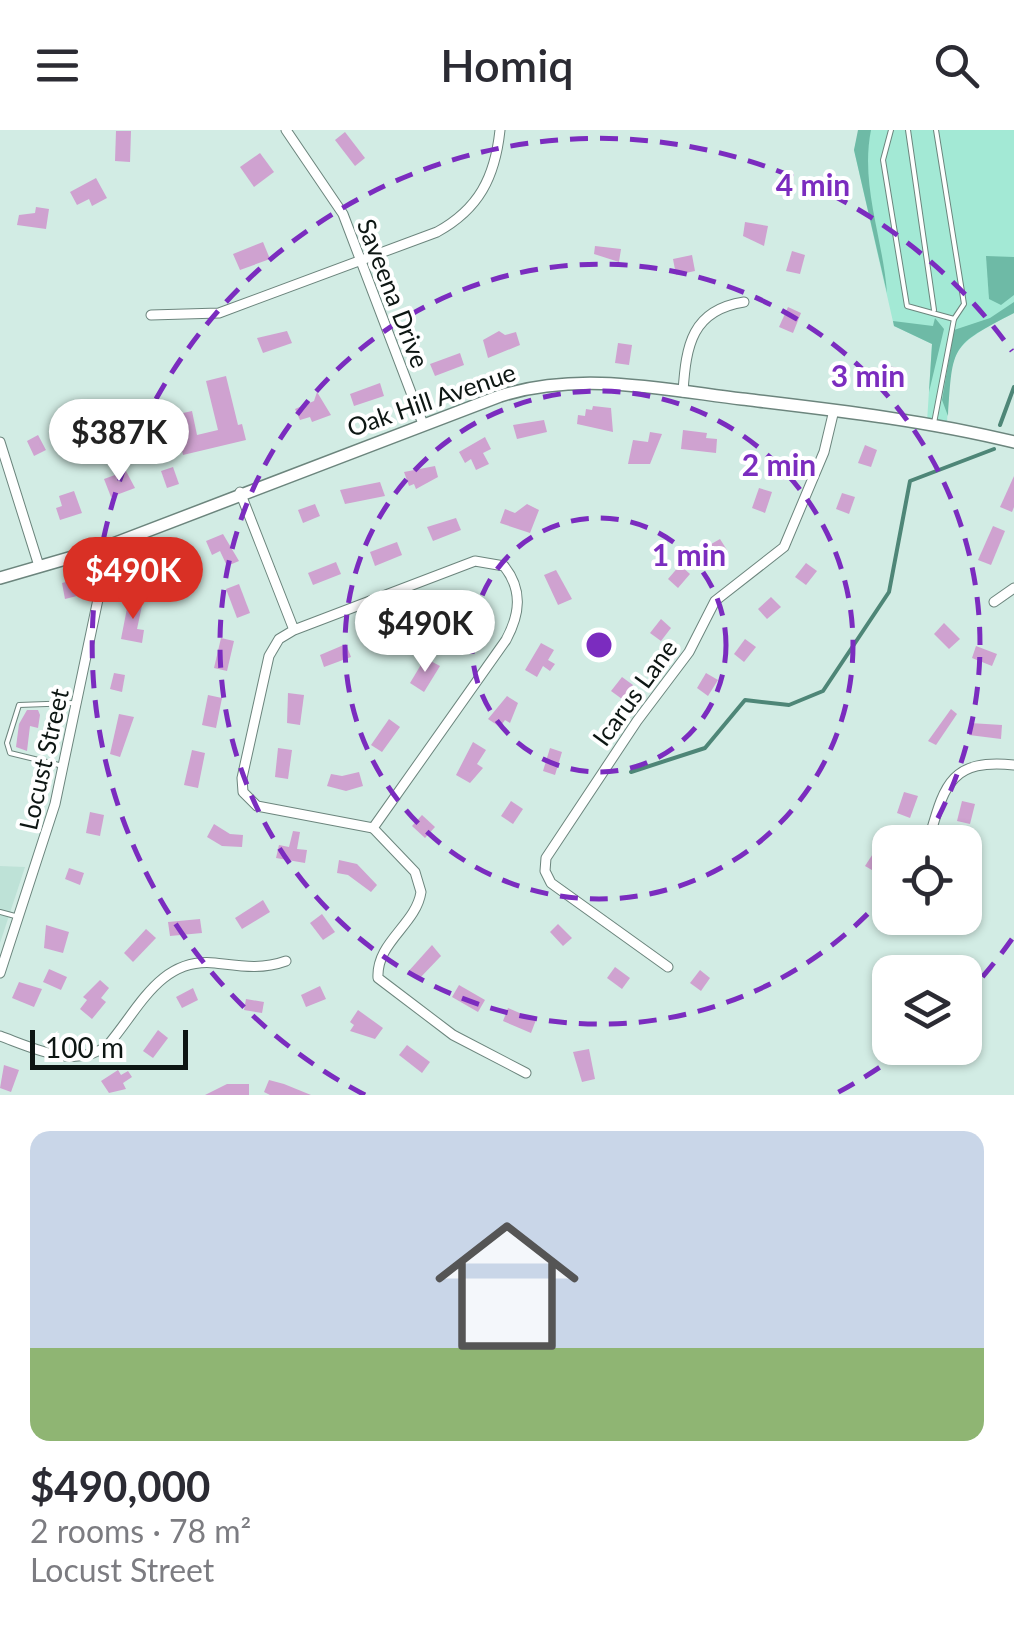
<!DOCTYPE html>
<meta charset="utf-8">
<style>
body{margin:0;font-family:Lato,sans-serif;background:#f7f7f7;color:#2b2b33;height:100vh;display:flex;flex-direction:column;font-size:38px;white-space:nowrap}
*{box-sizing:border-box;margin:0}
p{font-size:32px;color:#7c7c81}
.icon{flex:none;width:55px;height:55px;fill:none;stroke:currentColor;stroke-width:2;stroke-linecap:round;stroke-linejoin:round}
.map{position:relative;height:965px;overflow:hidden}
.drawer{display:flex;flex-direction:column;background:#fff;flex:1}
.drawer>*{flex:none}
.controls{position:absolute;left:872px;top:695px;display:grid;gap:20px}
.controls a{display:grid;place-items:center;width:110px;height:110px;border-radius:20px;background:#fff;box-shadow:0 2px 8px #0004;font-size:50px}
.scale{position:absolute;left:30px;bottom:25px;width:158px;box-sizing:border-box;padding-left:10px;border:5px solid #0d1613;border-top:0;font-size:28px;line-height:35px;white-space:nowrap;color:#0d1613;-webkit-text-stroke:8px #fff;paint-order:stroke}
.price{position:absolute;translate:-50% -85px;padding:0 22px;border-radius:35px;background:#fff;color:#222;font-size:32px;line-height:65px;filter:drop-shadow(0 2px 5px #0008)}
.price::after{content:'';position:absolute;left:50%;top:60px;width:30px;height:22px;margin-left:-15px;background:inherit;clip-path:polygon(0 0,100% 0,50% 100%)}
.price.current{background:#d93025;color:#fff}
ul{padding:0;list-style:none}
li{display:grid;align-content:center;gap:20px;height:530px;padding:0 30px}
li+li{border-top:2px solid #e1e1e2}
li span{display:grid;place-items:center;height:310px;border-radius:20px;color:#555}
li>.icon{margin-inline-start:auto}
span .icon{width:180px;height:180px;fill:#fffc;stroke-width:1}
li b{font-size:42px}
header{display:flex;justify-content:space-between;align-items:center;height:130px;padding:0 30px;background:#fff;font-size:45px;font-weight:600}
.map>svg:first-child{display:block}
</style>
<header><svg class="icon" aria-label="menu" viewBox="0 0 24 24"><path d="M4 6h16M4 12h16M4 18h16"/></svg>Homiq<svg class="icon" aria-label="search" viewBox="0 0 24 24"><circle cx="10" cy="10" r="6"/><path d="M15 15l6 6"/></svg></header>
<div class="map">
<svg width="1014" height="965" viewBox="0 0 1014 965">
<rect width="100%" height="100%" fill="#d2ece4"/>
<!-- built -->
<path fill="#bee2d7" d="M0,736L25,737L0,813Z"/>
<!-- green -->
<path fill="#a3e9d5" d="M859,0H1014V183C945,218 952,221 947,296L927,292L932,214L894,196L854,20Z"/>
<!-- forest -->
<g fill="#6ebaa6">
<path d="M858,0H871C860,55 883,108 887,163L854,20Z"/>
<path d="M986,126L1014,127V165L1001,175L989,169Z"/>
<path d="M1014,172V183C950,216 953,215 948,286L942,270L954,200L990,188Z"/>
<path d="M935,188L944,199L929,262L932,214L894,196L893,191L933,196Z"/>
</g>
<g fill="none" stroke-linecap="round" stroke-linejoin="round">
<!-- stream -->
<g stroke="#4e8677" stroke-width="4">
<path d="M1000,295L1014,257"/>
<path d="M631,642L705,618L745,570L789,575L823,561L889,462L910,351L994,319"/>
</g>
</g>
<!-- building -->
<g fill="#cfa2d0">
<path d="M116,1H131L130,32L115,31Z"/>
<path d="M345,2L365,28L355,36L335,10Z"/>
<path d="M260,23L274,42L254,57L240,37Z"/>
<path d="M96,48L107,68L92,76L89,69L77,75L70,62Z"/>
<path d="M36,77L49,79L46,99L17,95L19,85L35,83Z"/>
<path d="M745,92L768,96L764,116L743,106Z"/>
<path d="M263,112L270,129L240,140L233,124Z"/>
<path d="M595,116L621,119L619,132L594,124Z"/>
<path d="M792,121L805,125L800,144L786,141Z"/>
<path d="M692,125L695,141L676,145L673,129Z"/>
<path d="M788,177L801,183L793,203L779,197Z"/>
<path d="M287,201L292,213L263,223L257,208Z"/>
<path d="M499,201L505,205L516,202L520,215L488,228L483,210Z"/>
<path d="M618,213L632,215L629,235L615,233Z"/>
<path d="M460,223L464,235L435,246L430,234Z"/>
<path d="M881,235L900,238L898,253L879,251Z"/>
<path d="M226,246L238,295L242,294L246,310L183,325L174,285L192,281L197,305L218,300L206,251Z"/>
<path d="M380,253L384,266L354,276L350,264Z"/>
<path d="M317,262L331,285L312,292L310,287L300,290L295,279L314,271Z"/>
<path d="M593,276L611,278L613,302L577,294L578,285L585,286L586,279L592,280Z"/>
<path d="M544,290L547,302L517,309L513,295Z"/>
<path d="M683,300L707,303L706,308L717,309L716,323L681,319Z"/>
<path d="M650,302L662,304L650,334H628L633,310L648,312Z"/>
<path d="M38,305L46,320L34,326L27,311Z"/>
<path d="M485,307L491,319L483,323L489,334L476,340L471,329L465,333L459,322Z"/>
<path d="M865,315L877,320L871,337L858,333Z"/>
<path d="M435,336L438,347L416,359L414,354L409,356L404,342Z"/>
<path d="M173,337L179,354L167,358L161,341Z"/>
<path d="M126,341L135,358L111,367L104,349Z"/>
<path d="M1014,346V377L1012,382L1000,377Z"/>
<path d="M380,352L385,366L345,374L340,360Z"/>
<path d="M759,358L772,362L765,383L752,378Z"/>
<path d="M74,361L82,383L60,390L56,378L62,376L59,366Z"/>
<path d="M842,363L855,367L849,384L836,379Z"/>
<path d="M315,374L320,386L303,393L298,380Z"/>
<path d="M527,374L539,380L530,403L500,393L505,379L515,383Z"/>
<path d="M456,388L461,400L433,411L427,397Z"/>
<path d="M993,396L1005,401L991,435L978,430Z"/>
<path d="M223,404L239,431L227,436L220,421L212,425L206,411Z"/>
<path d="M720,409L727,420L713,429L706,417Z"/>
<path d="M397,412L402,425L375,436L370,422Z"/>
<path d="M174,422L181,433L160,454L149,446L160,431Z"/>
<path d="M336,432L341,444L313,455L308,443Z"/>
<path d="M806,433L817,441L806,455L795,447Z"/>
<path d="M680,435L690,444L678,458L668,449Z"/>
<path d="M556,440L572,469L558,475L544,445Z"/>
<path d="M77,449L81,465L65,469L62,453Z"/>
<path d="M239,454L250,483L237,488L226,459Z"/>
<path d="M461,461L483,482L486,489L479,496L452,469Z"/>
<path d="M771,467L781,477L767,489L758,479Z"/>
<path d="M129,468L143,471L137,499L144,500L142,513L121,509Z"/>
<path d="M661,489L671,498L661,511L650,503Z"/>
<path d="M408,493L412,505L384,514L380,503Z"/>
<path d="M944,493L960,509L949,519L934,504Z"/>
<path d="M221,508L234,511L227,541L214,538Z"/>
<path d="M745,509L756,517L744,532L734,524Z"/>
<path d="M541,513L554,520L548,530L555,534L550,541L543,536L537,547L525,540Z"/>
<path d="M346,514L351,527L324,537L320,525Z"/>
<path d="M976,516L997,524L992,536L972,528Z"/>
<path d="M425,528L440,536L424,562L410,553Z"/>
<path d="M114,543L125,545L122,562L110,559Z"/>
<path d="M706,543L718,550L708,566L697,558Z"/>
<path d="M622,547L633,555L622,569L611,561Z"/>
<path d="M288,563L304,565L300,595L287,593Z"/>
<path d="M208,565L222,568L216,598L202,595Z"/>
<path d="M507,566L518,573L510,593L505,590L500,597L488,589Z"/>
<path d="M951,579L957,584L936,615L928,611Z"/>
<path d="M27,580H38L40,585L38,598L30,596L27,621L16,617L19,594Z"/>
<path d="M119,584L134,587L120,627L110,624Z"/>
<path d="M389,589L400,597L382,622L371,615Z"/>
<path d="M970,593L1002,595L1001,609L969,605Z"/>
<path d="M473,612L486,620L477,634L483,638L470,653L456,645Z"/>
<path d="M278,618L292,620L288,649L275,647Z"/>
<path d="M550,618L562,622L555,645L543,641Z"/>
<path d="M192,620L205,623L198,658L184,655Z"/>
<path d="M359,642L363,656L346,661L327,656L331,644L342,646Z"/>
<path d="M904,662L918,666L910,688L897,683Z"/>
<path d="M511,671L523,679L513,694L501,686Z"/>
<path d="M962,671L975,674L970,694L957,691Z"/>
<path d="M90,682L104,685L100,706L86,703Z"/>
<path d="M422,685L435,697L425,708L412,696Z"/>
<path d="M214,694L230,704L243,705L242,717L222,716L207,707Z"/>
<path d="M293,701L300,702L297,719L307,720L305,733L276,728L279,715L289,717Z"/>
<path d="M876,719L888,726L877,743L865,736Z"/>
<path d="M339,730L357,734L377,755L371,762L348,745L337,743Z"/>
<path d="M69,738L84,743L80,755L65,749Z"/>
<path d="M263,770L270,782L242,799L235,788Z"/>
<path d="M322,784L335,802L323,810L310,793Z"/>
<path d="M200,789L202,803L170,806L168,792Z"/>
<path d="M558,794L572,808L563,816L550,802Z"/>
<path d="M46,795L69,802L63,823L44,818Z"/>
<path d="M146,799L156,808L133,832L124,823Z"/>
<path d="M432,815L441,826L418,850L407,843Z"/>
<path d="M615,837L630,848L622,859L607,848Z"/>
<path d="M49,839L67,847L61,860L43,852Z"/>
<path d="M700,840L710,848L701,861L690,853Z"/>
<path d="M100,850L109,858L101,868L106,872L92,889L80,879L87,870L83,867Z"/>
<path d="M19,852L42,859L34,877L12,868Z"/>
<path d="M459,855L485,870L478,882L452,867Z"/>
<path d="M320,856L326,869L306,877L301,865Z"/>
<path d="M193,858L198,870L182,878L176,867Z"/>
<path d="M246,869L264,872L262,883L244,880Z"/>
<path d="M508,878L536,890L531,903L503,891Z"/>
<path d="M358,880L383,898L375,909L350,901L354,895L350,892Z"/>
<path d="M158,900L168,908L153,928L143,921Z"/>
<path d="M407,915L430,932L422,943L399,925Z"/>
<path d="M589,919L595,949L582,952L573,922Z"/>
<path d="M4,935L19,940L11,962L0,958Z"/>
<path d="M118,940L121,945L128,941L132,947L123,953L126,959L109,963L101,951Z"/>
<path d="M269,950L284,954L311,965H270L264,962Z"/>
<path d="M227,954H249V965H205Z"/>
</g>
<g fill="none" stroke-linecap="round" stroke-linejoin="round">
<defs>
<g id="service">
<path d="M891,0L883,30L907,176L954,189"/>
<path d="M908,0L934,180"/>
<path d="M934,293L954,189L964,174L936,0"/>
<path d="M63,636L10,623L7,613L19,575L74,573"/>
<path d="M0,782L15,786"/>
</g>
<g id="minor">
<path d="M286,0L343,84L423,294"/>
<path d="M151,185L219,183L437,102C479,79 495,47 500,0"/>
<path d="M683,262C686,215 692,180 744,172"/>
<path d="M0,312L39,436"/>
<path d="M240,362L294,500L279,509L269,526L242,648L243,662L257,676L373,698L506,510C520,484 523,460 504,436L475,431L294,500"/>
<path d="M994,472L1014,458"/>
<path d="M373,698L415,742L421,762C416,795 376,812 378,848L453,905L526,943"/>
<path d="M928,712C944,658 948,628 1014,635"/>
<path d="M668,837L551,753L545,741L546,728L637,591L689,522L715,471L784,417L824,322L834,280"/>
<path d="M0,843L55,674L101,455L100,419"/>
<path d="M0,906C33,918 76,940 108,915C139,879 160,827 215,833C241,836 261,840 286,831"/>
</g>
<path id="secondary" d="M0,448L100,419L500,266C579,241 661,259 742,269C834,280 924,290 1014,312"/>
</defs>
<!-- service casing -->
<use href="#service" stroke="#6c857d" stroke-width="6"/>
<!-- minor casing -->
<use href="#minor" stroke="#6c857d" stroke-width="11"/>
<!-- secondary casing -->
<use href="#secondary" stroke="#6c857d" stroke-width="14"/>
<!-- service -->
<use href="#service" stroke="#fff" stroke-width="4"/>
<!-- minor -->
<use href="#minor" stroke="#fff" stroke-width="9"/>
<!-- secondary -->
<use href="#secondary" stroke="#fff" stroke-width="11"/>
</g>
<!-- distance rings -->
<g fill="none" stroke="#7b2cbf" stroke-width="5" stroke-dasharray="18 12">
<circle cx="599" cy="515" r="127"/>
<circle cx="599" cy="515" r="254"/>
<path d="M888 762A380 380 0 1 1 925 711"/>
<path d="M1012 809A507 507 0 0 1 967 864M904 920A507 507 0 0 1 833 965M365 965A507 507 0 1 1 1012 221"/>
</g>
<g text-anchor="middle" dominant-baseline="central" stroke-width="8" stroke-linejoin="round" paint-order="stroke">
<!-- street labels -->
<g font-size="25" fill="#0d1613" stroke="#fff">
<text transform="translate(394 163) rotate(69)">Saveena Drive</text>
<text transform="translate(431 269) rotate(-19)">Oak Hill Avenue</text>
<text transform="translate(634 562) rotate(-54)">Icarus Lane</text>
<text transform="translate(43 629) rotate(-77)">Locust Street</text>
</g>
</g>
<circle cx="599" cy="515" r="15" fill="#7b2cbf" stroke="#fff" stroke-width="5"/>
<g font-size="30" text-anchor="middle" font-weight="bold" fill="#7b2cbf" stroke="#fff" stroke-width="8" stroke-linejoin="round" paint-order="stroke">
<text x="813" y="66">4 min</text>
<text x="868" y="257">3 min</text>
<text x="779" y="346">2 min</text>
<text x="689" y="436">1 min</text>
</g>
</svg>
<div class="controls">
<a><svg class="icon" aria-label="locate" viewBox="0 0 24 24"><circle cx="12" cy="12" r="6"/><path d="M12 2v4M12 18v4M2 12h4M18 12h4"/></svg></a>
<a><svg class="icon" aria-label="layers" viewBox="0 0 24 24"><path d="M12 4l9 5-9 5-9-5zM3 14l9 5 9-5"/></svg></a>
</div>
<div class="scale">100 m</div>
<b class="price" style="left:119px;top:354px">$387K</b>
<b class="price current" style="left:133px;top:492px">$490K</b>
<b class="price" style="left:425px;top:545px">$490K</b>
</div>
<section class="drawer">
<ul>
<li><span style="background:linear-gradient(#c9d6e8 70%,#8fb573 0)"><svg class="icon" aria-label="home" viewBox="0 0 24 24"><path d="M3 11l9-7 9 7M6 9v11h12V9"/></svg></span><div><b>$490,000</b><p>2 rooms · 78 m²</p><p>Locust Street</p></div></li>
</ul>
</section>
